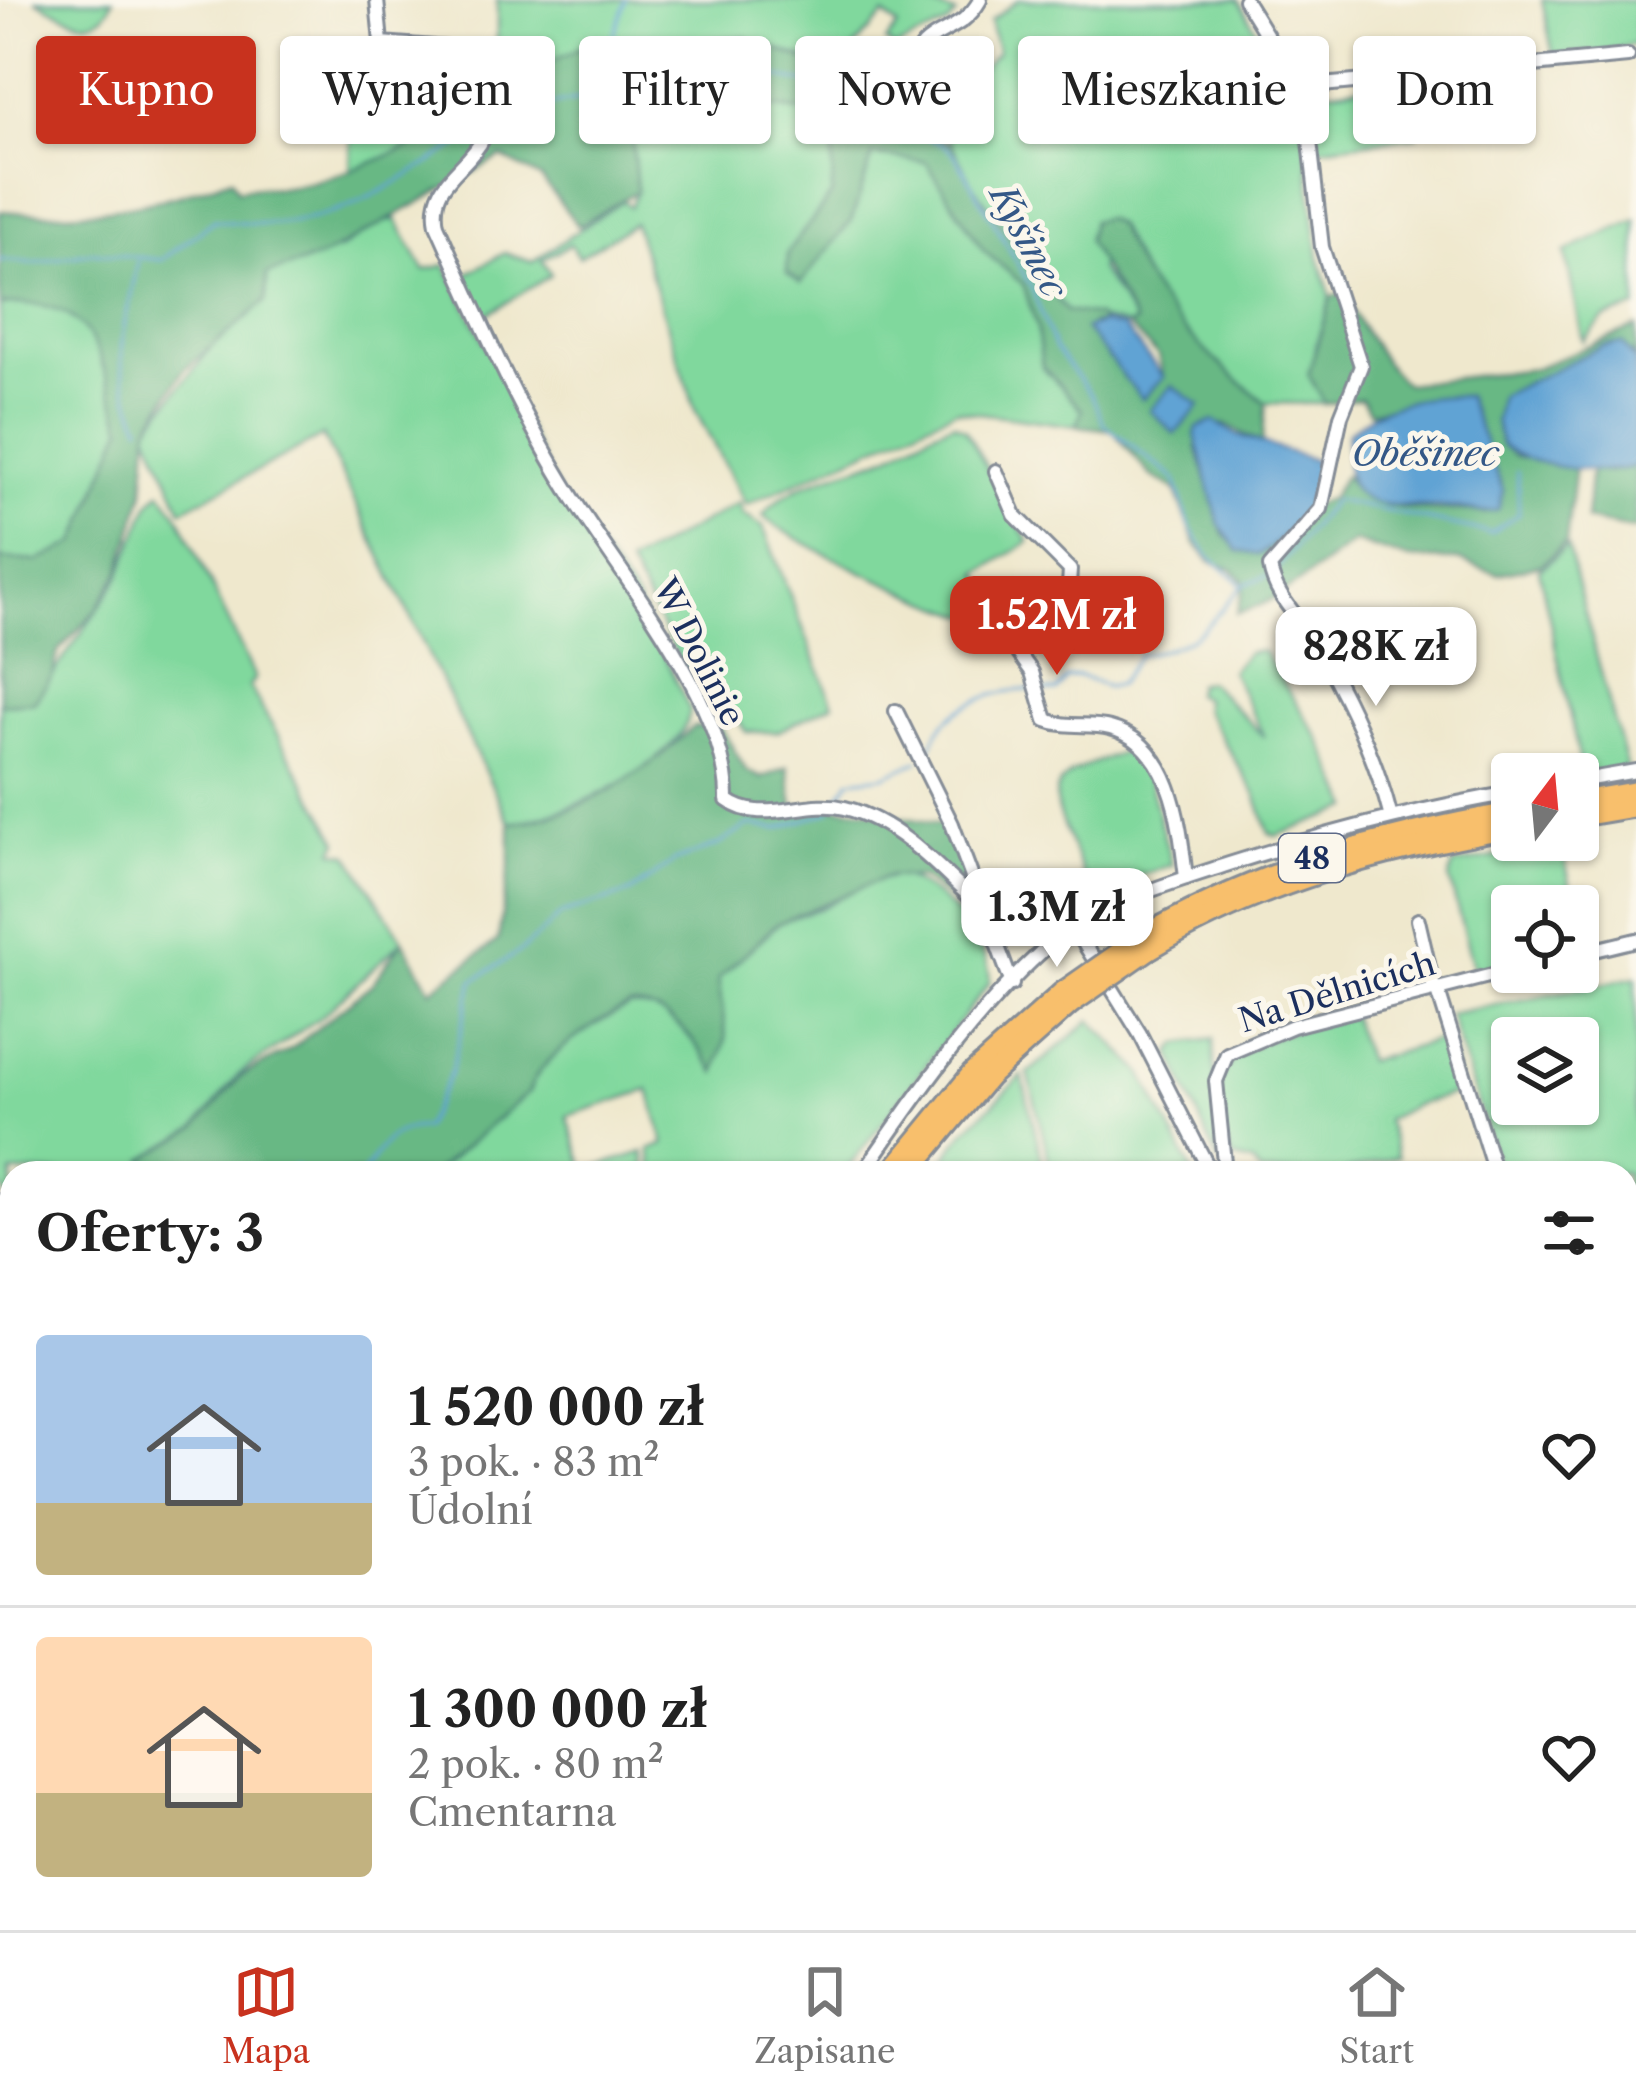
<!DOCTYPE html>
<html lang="pl">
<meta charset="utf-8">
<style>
body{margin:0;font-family:"Libre Caslon Text",serif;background:#f6f6f6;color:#222;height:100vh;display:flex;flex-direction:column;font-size:45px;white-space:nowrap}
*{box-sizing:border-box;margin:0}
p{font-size:39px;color:#767676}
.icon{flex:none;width:66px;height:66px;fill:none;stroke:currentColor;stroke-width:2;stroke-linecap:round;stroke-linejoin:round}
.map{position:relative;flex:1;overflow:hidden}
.details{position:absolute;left:0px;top:1161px;width:1638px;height:771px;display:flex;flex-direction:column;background:#fff;border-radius:36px 36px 0 0;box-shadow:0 3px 9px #0004}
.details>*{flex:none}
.hud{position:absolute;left:36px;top:36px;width:1566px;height:108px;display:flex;gap:24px}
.needle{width:78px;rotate:16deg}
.fabs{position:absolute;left:1491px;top:753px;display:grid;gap:24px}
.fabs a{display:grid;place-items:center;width:108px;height:108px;border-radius:12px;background:#fff;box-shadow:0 3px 9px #0004;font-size:60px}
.price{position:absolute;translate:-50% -102px;padding:0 27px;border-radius:24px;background:#fff;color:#222;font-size:39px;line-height:78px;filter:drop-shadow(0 3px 6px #0008)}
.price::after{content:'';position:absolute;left:50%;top:72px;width:36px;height:27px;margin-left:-18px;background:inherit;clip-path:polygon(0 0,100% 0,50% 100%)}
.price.current{background:#c8321e;color:#fff}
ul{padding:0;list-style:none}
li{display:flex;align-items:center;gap:36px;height:300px;padding:0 36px}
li+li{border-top:3px solid #e0e0e0}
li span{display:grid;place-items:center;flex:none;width:336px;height:240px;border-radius:12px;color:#555}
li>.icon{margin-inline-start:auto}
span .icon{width:144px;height:144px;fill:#fffc;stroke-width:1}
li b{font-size:51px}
h2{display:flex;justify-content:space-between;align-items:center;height:144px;padding:0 36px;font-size:51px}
.tag{padding:0 42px;border-radius:12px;background:#fff;box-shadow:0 3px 9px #0004;font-size:42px;line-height:108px}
.tag.current{background:#c8321e;color:#fff}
.tabs{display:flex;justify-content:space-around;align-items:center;height:168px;border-top:3px solid #e0e0e0;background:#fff;font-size:33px;color:#767676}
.tabs a{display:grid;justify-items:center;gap:6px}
.tabs .current{color:#c8321e}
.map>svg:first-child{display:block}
</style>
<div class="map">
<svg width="1636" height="1930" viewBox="0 0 1636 1930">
<rect width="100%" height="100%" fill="#fbf7ec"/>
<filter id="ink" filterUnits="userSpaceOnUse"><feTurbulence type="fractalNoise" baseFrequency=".00833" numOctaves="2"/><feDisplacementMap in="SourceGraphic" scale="24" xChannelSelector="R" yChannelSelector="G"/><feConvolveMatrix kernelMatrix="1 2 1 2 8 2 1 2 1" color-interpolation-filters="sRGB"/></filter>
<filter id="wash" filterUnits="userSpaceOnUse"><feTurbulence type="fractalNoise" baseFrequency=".004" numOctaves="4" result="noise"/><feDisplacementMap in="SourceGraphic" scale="48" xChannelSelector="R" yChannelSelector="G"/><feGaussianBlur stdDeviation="2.7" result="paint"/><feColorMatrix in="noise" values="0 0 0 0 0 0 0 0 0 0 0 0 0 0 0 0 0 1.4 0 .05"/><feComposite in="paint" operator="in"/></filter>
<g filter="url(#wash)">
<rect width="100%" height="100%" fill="#efe8cd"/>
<!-- green -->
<g fill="#80d89d" stroke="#4e847e" stroke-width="3" fill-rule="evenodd">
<path d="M35,0H113C97,41 65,14 35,0Z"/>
<path d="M497,0H910L956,14L948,24L895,48L886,42L898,26L884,15L854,48L869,62L848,74L744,37L635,44L622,77L586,45L538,67L497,76Z"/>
<path d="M1018,0H1238L1301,103L1319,257L1331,298L1315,347L1313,380L1325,404L1266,403L1216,363L1159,305L1117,226L1099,269L1133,318L1135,323L1128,326L1066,311L972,184L941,123L945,109L997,52L990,21Z"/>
<path d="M1542,0H1636V43L1608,52L1553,55Z"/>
<path d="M407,54L457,56L454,127L350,173L352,99L398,101L399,82L407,81Z"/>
<path d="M1403,81L1417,136L1317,148L1310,93Z"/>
<path d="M717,83L765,106L823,114L834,127L832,194L788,252L851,221L873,155L926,161L984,251L1023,284L1037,327L1042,367L1083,410L1077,426L956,410L746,505L696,412L634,223L579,257L570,244L542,260L551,275L483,317L463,276L505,253L532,262L623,200L630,207L637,190L631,136L678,93Z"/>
<path d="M396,219L424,270L446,265L563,500L637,600L690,710C685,764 558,819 510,823L323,436L182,510L147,429L217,340L265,301L267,274L341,249L378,223Z"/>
<path d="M1636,220V308L1605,318L1583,341L1565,252Z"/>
<path d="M25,301L71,311L94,340L123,427L76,543L38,561L0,559V305Z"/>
<path d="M954,423L965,429L1029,542L979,573L1006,617L998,621C964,624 791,542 763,516C789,480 846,473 887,456C908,447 929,430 954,423Z"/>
<path d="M161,491L180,518L255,678L249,686L339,841L334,851L349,854L403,940L323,1015L238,1075L196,1128L144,1159L152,1173H12V1208L0,1185V704L34,702L119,578L150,502Z"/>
<path d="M739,503L742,514L763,527L833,704L777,732H746L730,709L701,700L628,564Z"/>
<path d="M1567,546L1627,769L1583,776L1539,570Z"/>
<path d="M1263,651L1320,739L1351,808L1276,836L1269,833L1256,795L1204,709V699L1195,694L1197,684L1208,681L1264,737L1231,671L1247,653Z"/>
<path d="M1124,752L1146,771L1172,865L1104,887L1084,877C1053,793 1027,784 1124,752Z"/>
<path d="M1554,845L1563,851L1575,906H1512V963L1474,970L1449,878L1453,865Z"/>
<path d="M899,875C940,889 989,938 990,982L844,1173H654L650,1150L665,1144L649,1090L567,1116L585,1170L644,1152L647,1173H434L529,1092C540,1056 598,1020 631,1006C671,1006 694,1041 715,1070L726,1038L718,979L781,921L821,908L861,885Z"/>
<path d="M1636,977V1319L1626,1320V1173H1500L1449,1014ZM1512,1038H1578V1104H1512Z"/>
<path d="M1351,1016L1367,1062L1448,1037L1461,1092L1415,1105L1386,1120L1398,1157L1339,1173H1260L1254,1164L1233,1158C1184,1046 1266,1038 1351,1016Z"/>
<path d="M1091,1020L1142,1073L1193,1173H1052L1028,1073Z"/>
<path d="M1213,1039L1218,1162L1171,1053L1178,1044Z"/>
<path d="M1022,1076L1045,1173H934L964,1132Z"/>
<path d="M1636,1389V1607L1626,1608V1390Z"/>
<path d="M0,1419L12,1420V1582L5,1583L12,1658L0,1663Z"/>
<path d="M1636,1624V1812L1626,1818V1626Z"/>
<path d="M1377,1920H1489L1493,1930H1380Z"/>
</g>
<!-- forest -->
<g fill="#68b884" stroke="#427471" stroke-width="3">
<path d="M748,39L815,63L952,145L972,184L1066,311L1098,316L1102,323L1092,324L1107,356L1142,398L1164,377L1158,356L1128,326L1135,323L1133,318L1087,241L1092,221L1106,218L1117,226C1153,305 1199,350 1266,403L1262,443L1224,424L1196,445L1224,535L1243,552L1266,551L1304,510L1330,498L1345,475C1367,521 1443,506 1486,513L1503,490L1466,396L1423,399L1370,412L1361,398L1325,404L1308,374L1331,298L1341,292C1351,310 1392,379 1406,384L1533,369L1636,327V362L1634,354L1610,344L1500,396L1495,420L1501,445L1515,456L1575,466L1566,542L1541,565L1498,574L1458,560L1408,559L1355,542C1316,567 1280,604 1237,613L1245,582L1232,569L1210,561L1196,544L1175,489L1150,475L1112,430L1077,426L1082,410L1042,366L1037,327L1023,284L984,251L926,162L873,155L851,221L801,283L787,273L788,252L832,194L834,127L823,114L764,106L716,83L678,93L632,135L637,191L578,226L542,179L501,157L322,257L267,274L266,301L184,370L149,426L144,492L120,572L96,610L58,652L53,675L34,702L0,704V559L38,561L76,543L123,427C97,350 95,295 0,305V211C82,219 156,206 232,178L238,190C258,184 274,190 294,186C351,175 401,150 454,127L457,56L486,55L498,75L538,67L586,45L621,76L635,43Z"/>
<path d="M1636,466V530L1586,520L1591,468L1604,472Z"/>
<path d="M720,726L746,770L762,778L788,767L794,806L859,809L944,825L975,898L965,910L922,878L888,876L776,924L718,979L726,1038L716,1072C695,1042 672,1006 631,1006C598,1020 540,1056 529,1092L434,1173H152L144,1159L196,1128L241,1076L293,1048L372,984L403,940L431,990L498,940L510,862V823C578,818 645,773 693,727Z"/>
</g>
<!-- water -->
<g fill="#61a3d4" stroke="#3e6999" stroke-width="3">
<path d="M1102,323L1124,328L1164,377L1142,399L1085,329Z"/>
<path d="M1622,343L1636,362V466C1598,476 1533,468 1501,445L1495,420L1500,396L1603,346Z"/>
<path d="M1172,386L1200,405L1175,434L1150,410Z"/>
<path d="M1466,396L1503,490L1498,510C1479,515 1461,507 1442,507C1378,504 1338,515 1348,433C1381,402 1421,396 1466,396Z"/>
<path d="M1214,421L1237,435L1317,461C1319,497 1289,538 1258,555L1238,551L1219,523L1195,435L1197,428Z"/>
</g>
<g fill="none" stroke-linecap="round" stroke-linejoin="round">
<!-- stream -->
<g stroke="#61a3d4" stroke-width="3">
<path d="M610,84V46L626,0"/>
<path d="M494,126L521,111L602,95L610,84L722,65L839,90L875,104L889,122L944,145L955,155L1031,287L1055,349L1092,396L1104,424L1175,479L1190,527L1208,555L1243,585L1267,576"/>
<path d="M0,260L34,263L93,252L162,260L215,220C331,239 385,186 480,133"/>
<path d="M138,261C125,332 107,353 141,426"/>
<path d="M1275,571L1334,500L1490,533L1519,514L1517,471"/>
<path d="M1040,691H1056L1066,678L1079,676L1107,687L1119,684L1139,655C1200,644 1203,630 1242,586"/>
<path d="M926,757C931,749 934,738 939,730C957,703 1000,689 1030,690"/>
<path d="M835,803L850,780L884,776L918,761"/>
<path d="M282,1173L295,1166L303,1173"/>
<path d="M364,1173C380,1148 391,1126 424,1128L451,1072L473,981L522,950L562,914L630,893L675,861L720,844L749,825L777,829L831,811"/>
<path d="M0,1374H12"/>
<path d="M1626,1433H1636"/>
<path d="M1626,1436L1636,1444"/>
<path d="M202,1930L217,1920"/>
</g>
</g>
</g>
<g filter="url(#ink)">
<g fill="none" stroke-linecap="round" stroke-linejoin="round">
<defs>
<g id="minor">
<path d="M377,0L381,43L476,50L488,52L492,61C490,83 494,118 484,137C467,171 428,181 437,225C478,316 518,410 571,495C619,574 729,704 727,800C761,826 806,798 845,808C901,822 945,874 986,913"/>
<path d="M1245,0L1305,97L1322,247L1361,366L1341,416L1321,509L1270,567C1276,601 1302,618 1318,647C1348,699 1375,756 1390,814"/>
<path d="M911,74C919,24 958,40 980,0"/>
<path d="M1301,87L1628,56"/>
<path d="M996,471L1015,515L1070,570L1069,585L1003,622L1004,633L1032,672L1046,720C1069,729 1089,722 1110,728C1173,744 1180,827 1186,878"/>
<path d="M896,711L952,824L1012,984"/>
<path d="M1578,781L1636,771"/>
<path d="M1418,920L1434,989"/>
<path d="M1074,927L1140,1034L1211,1173"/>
<path d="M1578,954L1636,940"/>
<path d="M1437,988L1495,1173"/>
<path d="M863,1173C914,1098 973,1014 1041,952C1094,904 1163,886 1229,864C1323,834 1415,809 1512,793"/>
<path d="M1225,1173L1216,1081L1227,1054L1293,1026L1512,970"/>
<path d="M0,1201L12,1222"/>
<path d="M1626,1351H1636"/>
<path d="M1626,1616L1636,1614"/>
<path d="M0,1836L12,1828"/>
<path d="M822,1920L823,1930"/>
<path d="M1551,1920L1554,1930"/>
<path d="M233,1930L250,1920"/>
<path d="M1185,1930L1244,1920"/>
</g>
<g id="highway">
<path d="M1578,801L1636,791"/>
<path d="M1578,817L1636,807"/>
<path d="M1141,937C1258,870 1380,835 1512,812"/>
<path d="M1149,950C1262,882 1383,851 1512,828"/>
<path d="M890,1173L971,1074L1062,992"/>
<path d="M909,1173L989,1077L1071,1004"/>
<path d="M728,1930L729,1920"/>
<path d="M744,1930V1920"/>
</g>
</defs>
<!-- minor casing -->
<use href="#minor" stroke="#858c96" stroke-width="18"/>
<!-- highway casing -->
<use href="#highway" stroke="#858c96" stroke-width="24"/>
<!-- minor -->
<use href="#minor" stroke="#fff" stroke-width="12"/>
<!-- highway -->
<use href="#highway" stroke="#f8bf6c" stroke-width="18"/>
<defs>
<g id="highway-bridge">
<path d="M1062,992L1141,937"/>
<path d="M1071,1004L1149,950"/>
</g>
</defs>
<!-- highway-bridge casing -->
<use href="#highway-bridge" stroke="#858c96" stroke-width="24" stroke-linecap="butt"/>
<!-- highway-bridge -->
<use href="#highway-bridge" stroke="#f8bf6c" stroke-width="18"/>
</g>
</g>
<g text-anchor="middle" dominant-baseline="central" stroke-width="10" stroke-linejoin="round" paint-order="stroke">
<!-- shield labels -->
<rect fill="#fbf7ec" stroke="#5e6b89" stroke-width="3" x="1279" y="834" width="66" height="48" rx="9"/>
<g font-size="30" font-weight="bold" fill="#1b2f5e">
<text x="1312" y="858">48</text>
</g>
<!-- street labels -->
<g font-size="33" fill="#1b2f5e" stroke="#fbf7ec">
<text transform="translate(699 652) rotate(63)">W Dolinie</text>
<text transform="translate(1337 992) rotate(-17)">Na Dělnicích</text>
</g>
<!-- water labels -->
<g font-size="36" font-style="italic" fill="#345887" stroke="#fbf7ec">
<text transform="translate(1029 241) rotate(62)">Kyšinec</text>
<text x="1425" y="453">Oběšinec</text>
</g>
</g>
</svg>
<div class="fabs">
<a><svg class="needle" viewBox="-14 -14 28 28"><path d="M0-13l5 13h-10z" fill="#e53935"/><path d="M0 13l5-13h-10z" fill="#767676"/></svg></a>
<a><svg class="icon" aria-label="locate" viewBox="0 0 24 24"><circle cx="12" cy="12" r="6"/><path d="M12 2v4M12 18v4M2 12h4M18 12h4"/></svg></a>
<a><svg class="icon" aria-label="layers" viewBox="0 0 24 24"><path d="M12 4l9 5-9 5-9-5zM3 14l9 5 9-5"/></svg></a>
</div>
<b class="price current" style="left:1057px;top:678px">1.52M zł</b>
<b class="price" style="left:1376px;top:709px">828K zł</b>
<b class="price" style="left:1057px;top:970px">1.3M zł</b>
<div class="hud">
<a class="tag current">Kupno</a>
<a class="tag">Wynajem</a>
<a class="tag">Filtry</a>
<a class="tag">Nowe</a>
<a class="tag">Mieszkanie</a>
<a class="tag">Dom</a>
</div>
<section class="details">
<h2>Oferty: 3<svg class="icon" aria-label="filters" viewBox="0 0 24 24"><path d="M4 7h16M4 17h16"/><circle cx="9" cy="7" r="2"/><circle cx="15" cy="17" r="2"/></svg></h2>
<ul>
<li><span style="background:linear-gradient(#a9c7e8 70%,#c2b280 0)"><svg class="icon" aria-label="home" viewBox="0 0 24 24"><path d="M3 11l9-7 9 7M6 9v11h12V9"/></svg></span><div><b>1 520 000 zł</b><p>3 pok. · 83 m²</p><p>Údolní</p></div><svg class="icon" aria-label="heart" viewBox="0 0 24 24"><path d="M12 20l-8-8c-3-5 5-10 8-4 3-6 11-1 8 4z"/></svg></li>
<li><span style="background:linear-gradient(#ffd9b3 65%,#c2b280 0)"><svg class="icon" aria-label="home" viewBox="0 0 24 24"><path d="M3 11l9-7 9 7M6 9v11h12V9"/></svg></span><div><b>1 300 000 zł</b><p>2 pok. · 80 m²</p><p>Cmentarna</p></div><svg class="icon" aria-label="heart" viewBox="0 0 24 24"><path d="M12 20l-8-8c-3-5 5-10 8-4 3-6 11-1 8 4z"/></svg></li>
</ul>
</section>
</div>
<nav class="tabs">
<a class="current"><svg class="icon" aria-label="map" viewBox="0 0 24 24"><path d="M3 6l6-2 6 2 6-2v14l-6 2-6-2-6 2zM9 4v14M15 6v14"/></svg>Mapa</a>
<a><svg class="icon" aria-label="saved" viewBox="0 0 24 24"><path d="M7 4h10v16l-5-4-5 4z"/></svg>Zapisane</a>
<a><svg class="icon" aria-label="home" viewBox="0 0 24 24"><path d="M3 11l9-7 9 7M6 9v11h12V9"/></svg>Start</a>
</nav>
